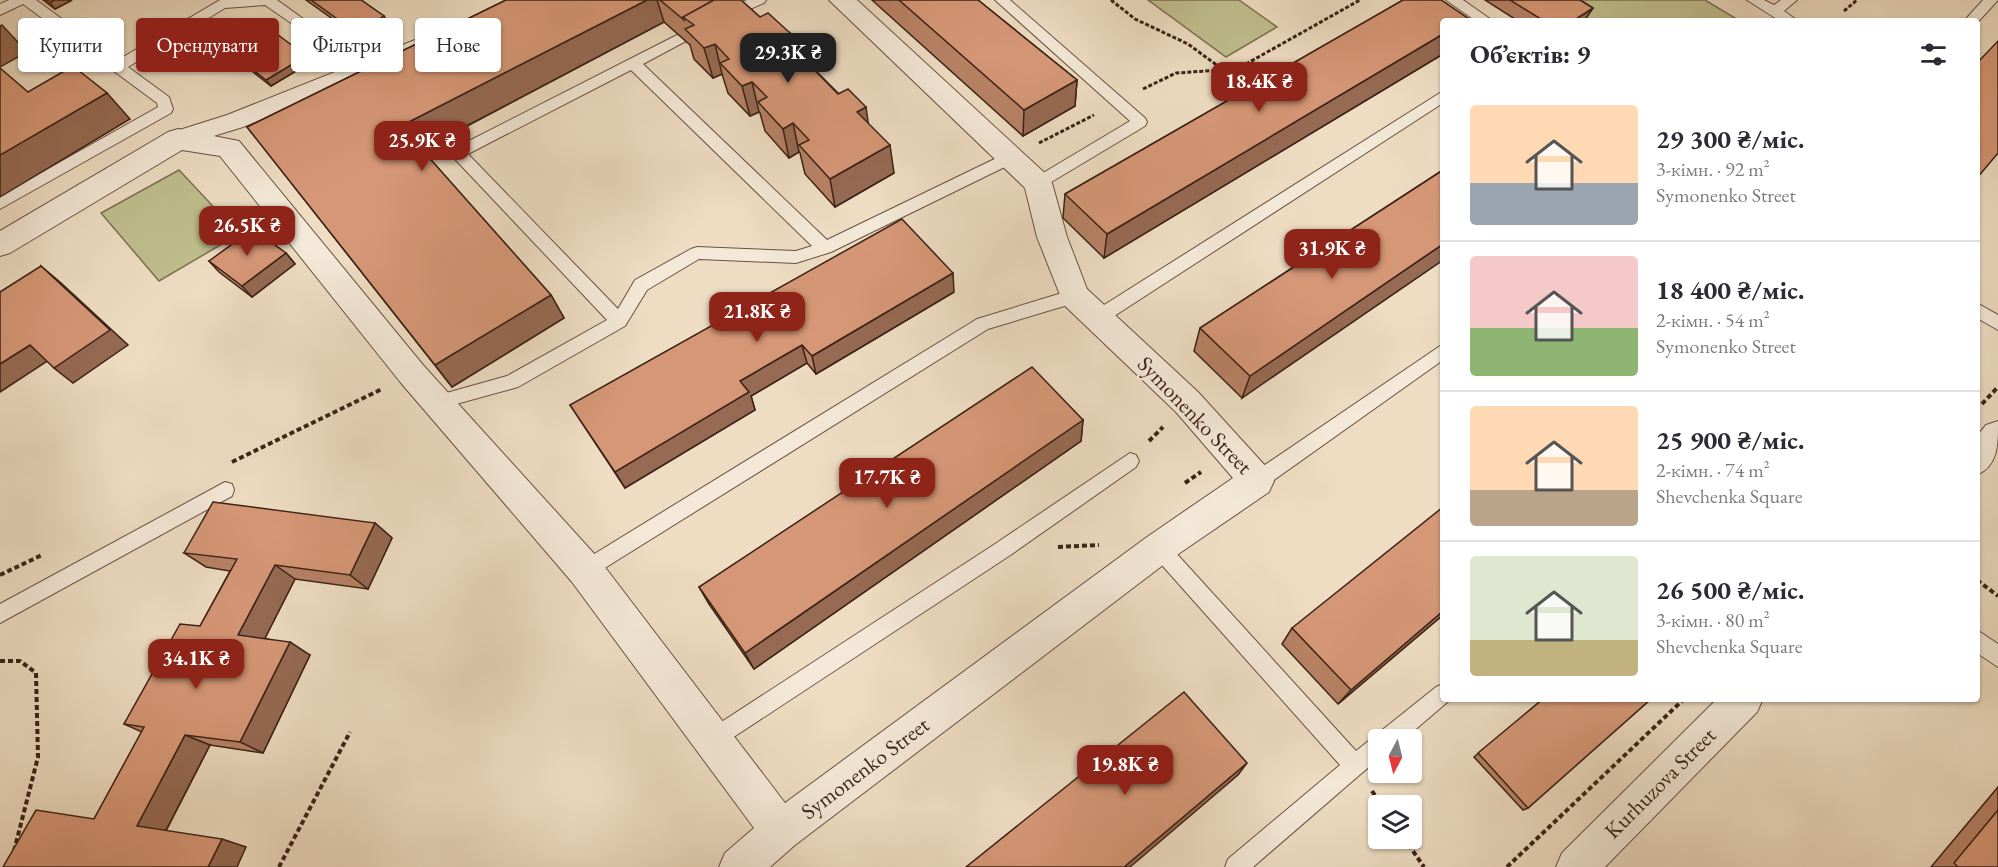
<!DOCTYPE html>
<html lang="uk">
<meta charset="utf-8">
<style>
body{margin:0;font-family:"EB Garamond",serif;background:#f2f2f3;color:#2b2b33;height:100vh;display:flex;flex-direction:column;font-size:22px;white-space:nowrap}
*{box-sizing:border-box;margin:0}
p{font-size:20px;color:#7c7c81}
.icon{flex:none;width:33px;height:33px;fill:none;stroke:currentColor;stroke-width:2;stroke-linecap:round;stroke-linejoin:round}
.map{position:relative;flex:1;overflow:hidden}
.details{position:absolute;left:1440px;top:18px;width:540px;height:684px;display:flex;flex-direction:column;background:#fff;border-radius:6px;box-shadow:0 2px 4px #0004}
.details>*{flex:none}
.banner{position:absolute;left:18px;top:18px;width:570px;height:54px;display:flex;gap:12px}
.needle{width:39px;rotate:187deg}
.fabs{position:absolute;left:1368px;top:729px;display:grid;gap:12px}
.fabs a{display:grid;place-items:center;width:54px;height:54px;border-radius:6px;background:#fff;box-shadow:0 2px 4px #0004;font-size:30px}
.price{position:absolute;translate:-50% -51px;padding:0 14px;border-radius:12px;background:#8f2418;color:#fff;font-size:20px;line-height:39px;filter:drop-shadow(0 2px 3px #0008)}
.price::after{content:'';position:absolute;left:50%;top:36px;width:18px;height:14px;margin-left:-9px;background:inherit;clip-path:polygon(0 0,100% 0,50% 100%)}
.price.active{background:#222;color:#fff}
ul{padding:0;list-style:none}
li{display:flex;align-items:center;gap:18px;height:150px;padding:0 30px}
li+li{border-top:2px solid #e1e1e2}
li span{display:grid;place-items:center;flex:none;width:168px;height:120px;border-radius:6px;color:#555}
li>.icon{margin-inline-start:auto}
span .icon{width:72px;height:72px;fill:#fffc;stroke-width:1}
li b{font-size:26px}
h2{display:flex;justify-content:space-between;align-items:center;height:72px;padding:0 30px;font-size:26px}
.chip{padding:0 21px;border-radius:6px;background:#fff;box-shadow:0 2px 4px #0004;font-size:21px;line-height:54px}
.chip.active{background:#8f2418;color:#fff}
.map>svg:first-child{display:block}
</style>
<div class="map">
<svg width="1998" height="867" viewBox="0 0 1998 867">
<rect width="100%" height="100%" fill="#eeddc3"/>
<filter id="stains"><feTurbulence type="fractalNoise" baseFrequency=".00333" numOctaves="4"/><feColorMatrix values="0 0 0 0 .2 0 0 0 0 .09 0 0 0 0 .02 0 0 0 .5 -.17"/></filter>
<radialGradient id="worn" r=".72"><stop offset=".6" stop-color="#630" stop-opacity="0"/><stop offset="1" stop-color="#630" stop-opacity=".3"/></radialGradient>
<!-- green -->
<g fill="#c0bf8e" stroke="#7d7052" stroke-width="1.5">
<path d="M1148,0H1239L1277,27L1226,57Z"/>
<path d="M1552,0H1705L1740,21H1586Z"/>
<path d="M179,170L239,234L159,281L101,213Z"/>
</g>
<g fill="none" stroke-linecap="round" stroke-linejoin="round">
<defs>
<g id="service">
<path d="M9,0H36L118,60L220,0H277L338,44L336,47H326L265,5L225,8L128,67L169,97L173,109L171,113L0,209V196L158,107L157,103L23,4L0,15V4Z"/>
<path d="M747,0H766L764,3L734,16H724L722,13L724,10Z"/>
<path d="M995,0H1010L1145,118L1147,122L1145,126L1043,187H1033L1030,183L1033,179L1130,121Z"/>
<path d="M1446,0H1463L1493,21H1476Z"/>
<path d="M1747,0H1764L1774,5L1781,0H1797L1784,11L1798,21H1780Z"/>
<path d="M1983,0H1998L1977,23V21H1964Z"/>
<path d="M681,33L686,35L688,38L686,41L643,64L827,240L1007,153H1017L1020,157L1017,161L831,252L796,263L699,259L647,290L625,326L518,387L438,409L432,407L429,402L432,397L507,376L607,320L453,157L450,153L453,149ZM631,70L812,246L796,251L697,247L691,249L635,280L618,309L468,154Z"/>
<path d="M1443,91V103L1105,322L1099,324L1093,322L1091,317L1093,312Z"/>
<path d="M1075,289L1081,291L1083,296L1081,301L988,329L592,576L585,579L578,576L575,570L578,564L977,319Z"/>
<path d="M1977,303L1998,315V330L1977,318Z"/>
<path d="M1443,344V360L1264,487L1257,489L1250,487L1248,481L1250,475Z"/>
<path d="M1130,453L1136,455L1139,461L1136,467L1009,556L720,746L713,750L706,746L702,739L706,732L995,544Z"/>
<path d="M225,482L232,484L234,490L232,496L0,623V604Z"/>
<path d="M1159,539L1166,542L1356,751L1436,687L1443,684V699H1451L1403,740H1378V759L1253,867H1225L1228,859L1340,765L1152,554L1149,548L1152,542Z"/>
<path d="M1977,630L1998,644V667L1977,653Z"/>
</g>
<path id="pedestrian" d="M415,40L423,42L426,47L423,52L243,127L178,147L170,145L167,139L170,133L227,115Z"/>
<g id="minor">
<path d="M829,0H857L1048,176L1052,183L1067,237L1087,289L1198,392L1269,470L1274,481L1269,492L1171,559L795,845L770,867H719L725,853L754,828L572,582L401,383L220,156L182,150L10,253L0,256V231L168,132L178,129L239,141L423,365L598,558L785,803L1147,537L1233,478L1176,412L1064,305L1037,237L1025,188Z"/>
<path d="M1998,421C1998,446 1998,465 1977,475V436L1986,425Z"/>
<path d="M1717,699H1763L1757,712L1605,867H1556L1562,853Z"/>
</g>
</defs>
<!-- service casing -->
<use href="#service" stroke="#675141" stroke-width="2"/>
<!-- pedestrian casing -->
<use href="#pedestrian" stroke="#675141" stroke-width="2"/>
<!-- minor casing -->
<use href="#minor" stroke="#675141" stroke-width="2"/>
<!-- path-far1 -->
<g stroke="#3a2216" stroke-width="3" stroke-dasharray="4 2" stroke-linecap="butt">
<path d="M1111,0L1135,19L1188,44L1218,66L1227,67"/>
<path d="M1844,11L1857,0"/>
<path d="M1143,89L1176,73L1237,69L1360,0"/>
<path d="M1039,143L1094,115"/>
</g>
<!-- path -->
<g stroke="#3a2216" stroke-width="4" stroke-dasharray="5 3" stroke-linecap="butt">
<path d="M1982,404L1998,387"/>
<path d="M1149,441L1163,427"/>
<path d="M232,462L382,389"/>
<path d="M1185,483L1201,472"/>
<path d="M1058,547L1099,545"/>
<path d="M0,575L42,555"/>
<path d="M1977,580L1998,596"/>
<path d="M0,661H20L36,673L38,757L14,851"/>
<path d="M1372,791L1382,806"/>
<path d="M1404,838L1424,867"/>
<path d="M279,867L350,732"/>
<path d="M1507,867L1684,699"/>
</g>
<!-- service -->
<use href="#service" fill="#f4e9d8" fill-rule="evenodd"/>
<!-- pedestrian -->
<use href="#pedestrian" fill="#f4e9d8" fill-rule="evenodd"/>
<!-- minor -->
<use href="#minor" fill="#f4e9d8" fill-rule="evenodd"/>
</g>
<!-- wall -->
<g fill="#b88265" stroke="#3a2216" stroke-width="1.5">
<path d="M43,0H72L55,9Z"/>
<path d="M306,0H361L384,16L388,23L361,39Z"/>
<path d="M506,0H741L760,17L790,33L793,48L868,123L894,173L835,207L805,174L800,153L799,152L789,158L765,131L760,113L759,112L750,116L728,93L722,74L713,78L694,59L690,45L664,22L422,150L551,295L564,318L452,387L247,127Z"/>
<path d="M872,0H978L1077,80L1075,106L1023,136Z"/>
<path d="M1403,0H1441L1469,19L1468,21H1443V54L1104,258L1063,218L1065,194Z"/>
<path d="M1485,0H1580L1593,8L1584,21H1518Z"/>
<path d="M221,45L311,62L271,86L226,51Z"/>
<path d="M1443,170L1242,398L1194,351L1200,328Z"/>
<path d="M286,253L295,264L252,297L219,272L209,261Z"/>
<path d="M954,292L816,374L807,363L751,396L755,410L625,488L570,405Z"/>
<path d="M1083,420L1081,441L754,669L709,604L699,587Z"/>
<path d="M375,523L392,538L368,589L295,579L265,638L310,655L263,753L210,745L166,831L246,847L94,819L142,732L124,724L200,626L230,571L206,567L184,553Z"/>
<path d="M1443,615L1338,704L1282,644L1292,628Z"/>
<path d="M1543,699H1651L1528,808L1523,810L1474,757Z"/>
<path d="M1998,787V867H1931Z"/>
</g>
<!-- shaded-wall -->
<g fill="#966a53" stroke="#3a2216" stroke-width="1.5">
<path d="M54,0H72L55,9L50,3Z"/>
<path d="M647,0H657L664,22L417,152L401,126Z"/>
<path d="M1593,8L1584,21H1573Z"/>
<path d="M384,16L388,23L361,39L357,33Z"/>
<path d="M2,25L27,52L0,67V26Z"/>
<path d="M790,33L796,63L782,37Z"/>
<path d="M1443,34V54L1104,258L1107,234Z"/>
<path d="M715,44L722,74L713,78L704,48Z"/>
<path d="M306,56L311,62L271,86L266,80Z"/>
<path d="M1077,80L1075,106L1023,136L1024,110Z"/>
<path d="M752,82L759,112L750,116L742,86Z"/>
<path d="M107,93L130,119L0,197V155Z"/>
<path d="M866,107L870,136L857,112Z"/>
<path d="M793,123L799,152L789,158L783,129Z"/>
<path d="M890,145L894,173L835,207L830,179Z"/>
<path d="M1443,244V260L1242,398L1250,376Z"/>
<path d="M286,253L295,264L252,297L242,286Z"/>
<path d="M41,266L60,282L128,345L73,383L54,368Z"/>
<path d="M953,273L954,292L816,374L812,356Z"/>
<path d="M551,295L564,318L452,387L435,365Z"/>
<path d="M30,345L49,360L0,392V364Z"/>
<path d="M802,345L807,363L751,396L755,410L625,488L615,472L740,381Z"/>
<path d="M1083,420L1081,441L754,669L745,653Z"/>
<path d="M375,523L392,538L368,589L350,575Z"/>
<path d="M275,565L295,579L260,648L238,635Z"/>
<path d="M1443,611V615L1338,704L1351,690Z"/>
<path d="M290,642L310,655L263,753L240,742Z"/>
<path d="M185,735L210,745L164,834L137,826Z"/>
<path d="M1247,763L1238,775L1130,867H1124Z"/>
<path d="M222,839L246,847L237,867H208Z"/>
</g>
<!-- building -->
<g fill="#d69776" stroke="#3a2216" stroke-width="1.5">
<path d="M46,0H54L50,3Z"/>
<path d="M311,0H361L384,16L357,33Z"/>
<path d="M506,0H647L401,126L551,295L435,365L247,127Z"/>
<path d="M660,0H714L683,17L684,20Z"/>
<path d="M714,0H741L760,17L768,13L790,33L782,37L838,94L848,89L866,107L857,112L890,145L830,179L799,145L809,140L793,123L783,129L758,102L767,97L752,82L742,86L720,63L729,59L715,44L704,48L685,29L694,25L683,17Z"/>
<path d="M899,0H978L1077,80L1024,110Z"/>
<path d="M1403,0H1441L1469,19L1465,21H1443V34L1107,234L1065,194Z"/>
<path d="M1510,0H1580L1593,8L1573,21H1544Z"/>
<path d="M261,22L306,56L266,80L221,45Z"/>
<path d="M1998,41V153L1977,178V63Z"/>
<path d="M73,66L107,93L0,155V68L28,92Z"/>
<path d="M1443,170V244L1250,376L1200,328Z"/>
<path d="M902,219L953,273L812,356L802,345L740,381L749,392L615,472L570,405Z"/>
<path d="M253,229L286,253L242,286L209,261Z"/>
<path d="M41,266L110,330L54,368L30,345L0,364V292Z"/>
<path d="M1032,367L1083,420L745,653L699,587Z"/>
<path d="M213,502L375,523L350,575L275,565L238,635L290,642L240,742L185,735L137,826L222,839L208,867H3L36,810L94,819L144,727L124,724L180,624L200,626L237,559L184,553Z"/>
<path d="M1443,507V611L1351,690L1292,628Z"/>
<path d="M1184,692L1247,763L1124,867H966Z"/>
<path d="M1543,699H1651L1528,808L1478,753Z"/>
<path d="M1998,810V867H1958L1954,863Z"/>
</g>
<g text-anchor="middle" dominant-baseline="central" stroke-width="5" stroke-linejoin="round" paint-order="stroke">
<!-- street labels -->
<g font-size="22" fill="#3a2216" stroke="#f4e9d8">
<text transform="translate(1195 415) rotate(46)">Symonenko Street</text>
<text transform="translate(865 768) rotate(-37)">Symonenko Street</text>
<text transform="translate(1660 783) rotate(-45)">Kurhuzova Street</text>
</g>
</g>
<rect width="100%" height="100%" filter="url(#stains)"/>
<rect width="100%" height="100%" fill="url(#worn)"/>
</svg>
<div class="fabs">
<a><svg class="needle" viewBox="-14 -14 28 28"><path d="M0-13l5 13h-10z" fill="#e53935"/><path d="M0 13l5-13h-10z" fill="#7c7c81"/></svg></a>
<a><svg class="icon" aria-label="layers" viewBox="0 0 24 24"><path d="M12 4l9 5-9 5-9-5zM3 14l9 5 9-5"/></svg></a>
</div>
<b class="price active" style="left:788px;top:84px">29.3K ₴</b>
<b class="price" style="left:1259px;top:113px">18.4K ₴</b>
<b class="price" style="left:422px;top:172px">25.9K ₴</b>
<b class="price" style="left:247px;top:257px">26.5K ₴</b>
<b class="price" style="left:1332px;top:280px">31.9K ₴</b>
<b class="price" style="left:757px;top:343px">21.8K ₴</b>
<b class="price" style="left:887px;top:509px">17.7K ₴</b>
<b class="price" style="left:196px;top:690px">34.1K ₴</b>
<b class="price" style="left:1125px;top:796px">19.8K ₴</b>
<div class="banner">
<a class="chip">Купити</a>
<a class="chip active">Орендувати</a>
<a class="chip">Фільтри</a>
<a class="chip">Нове</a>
</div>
<section class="details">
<h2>Об’єктів: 9<svg class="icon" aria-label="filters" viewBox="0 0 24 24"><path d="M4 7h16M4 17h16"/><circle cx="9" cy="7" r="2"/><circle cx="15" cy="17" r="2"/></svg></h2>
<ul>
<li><span style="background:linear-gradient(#ffd9b3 65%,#9aa5b1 0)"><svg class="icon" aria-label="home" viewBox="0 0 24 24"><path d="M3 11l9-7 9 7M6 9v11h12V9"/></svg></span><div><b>29 300 ₴/міс.</b><p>3-кімн. · 92 m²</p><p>Symonenko Street</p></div></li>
<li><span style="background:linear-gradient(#f6c9c9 60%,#8fb573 0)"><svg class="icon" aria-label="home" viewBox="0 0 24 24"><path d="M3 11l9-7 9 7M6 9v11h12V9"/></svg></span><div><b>18 400 ₴/міс.</b><p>2-кімн. · 54 m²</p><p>Symonenko Street</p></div></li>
<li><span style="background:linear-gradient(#ffd9b3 70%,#b9a48a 0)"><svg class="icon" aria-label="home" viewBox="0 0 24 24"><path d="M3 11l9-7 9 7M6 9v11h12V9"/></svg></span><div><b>25 900 ₴/міс.</b><p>2-кімн. · 74 m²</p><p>Shevchenka Square</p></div></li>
<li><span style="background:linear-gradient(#dfe7d0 70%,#c2b280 0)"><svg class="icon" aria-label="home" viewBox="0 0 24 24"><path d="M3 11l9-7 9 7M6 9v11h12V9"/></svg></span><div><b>26 500 ₴/міс.</b><p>3-кімн. · 80 m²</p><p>Shevchenka Square</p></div></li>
</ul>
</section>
</div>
